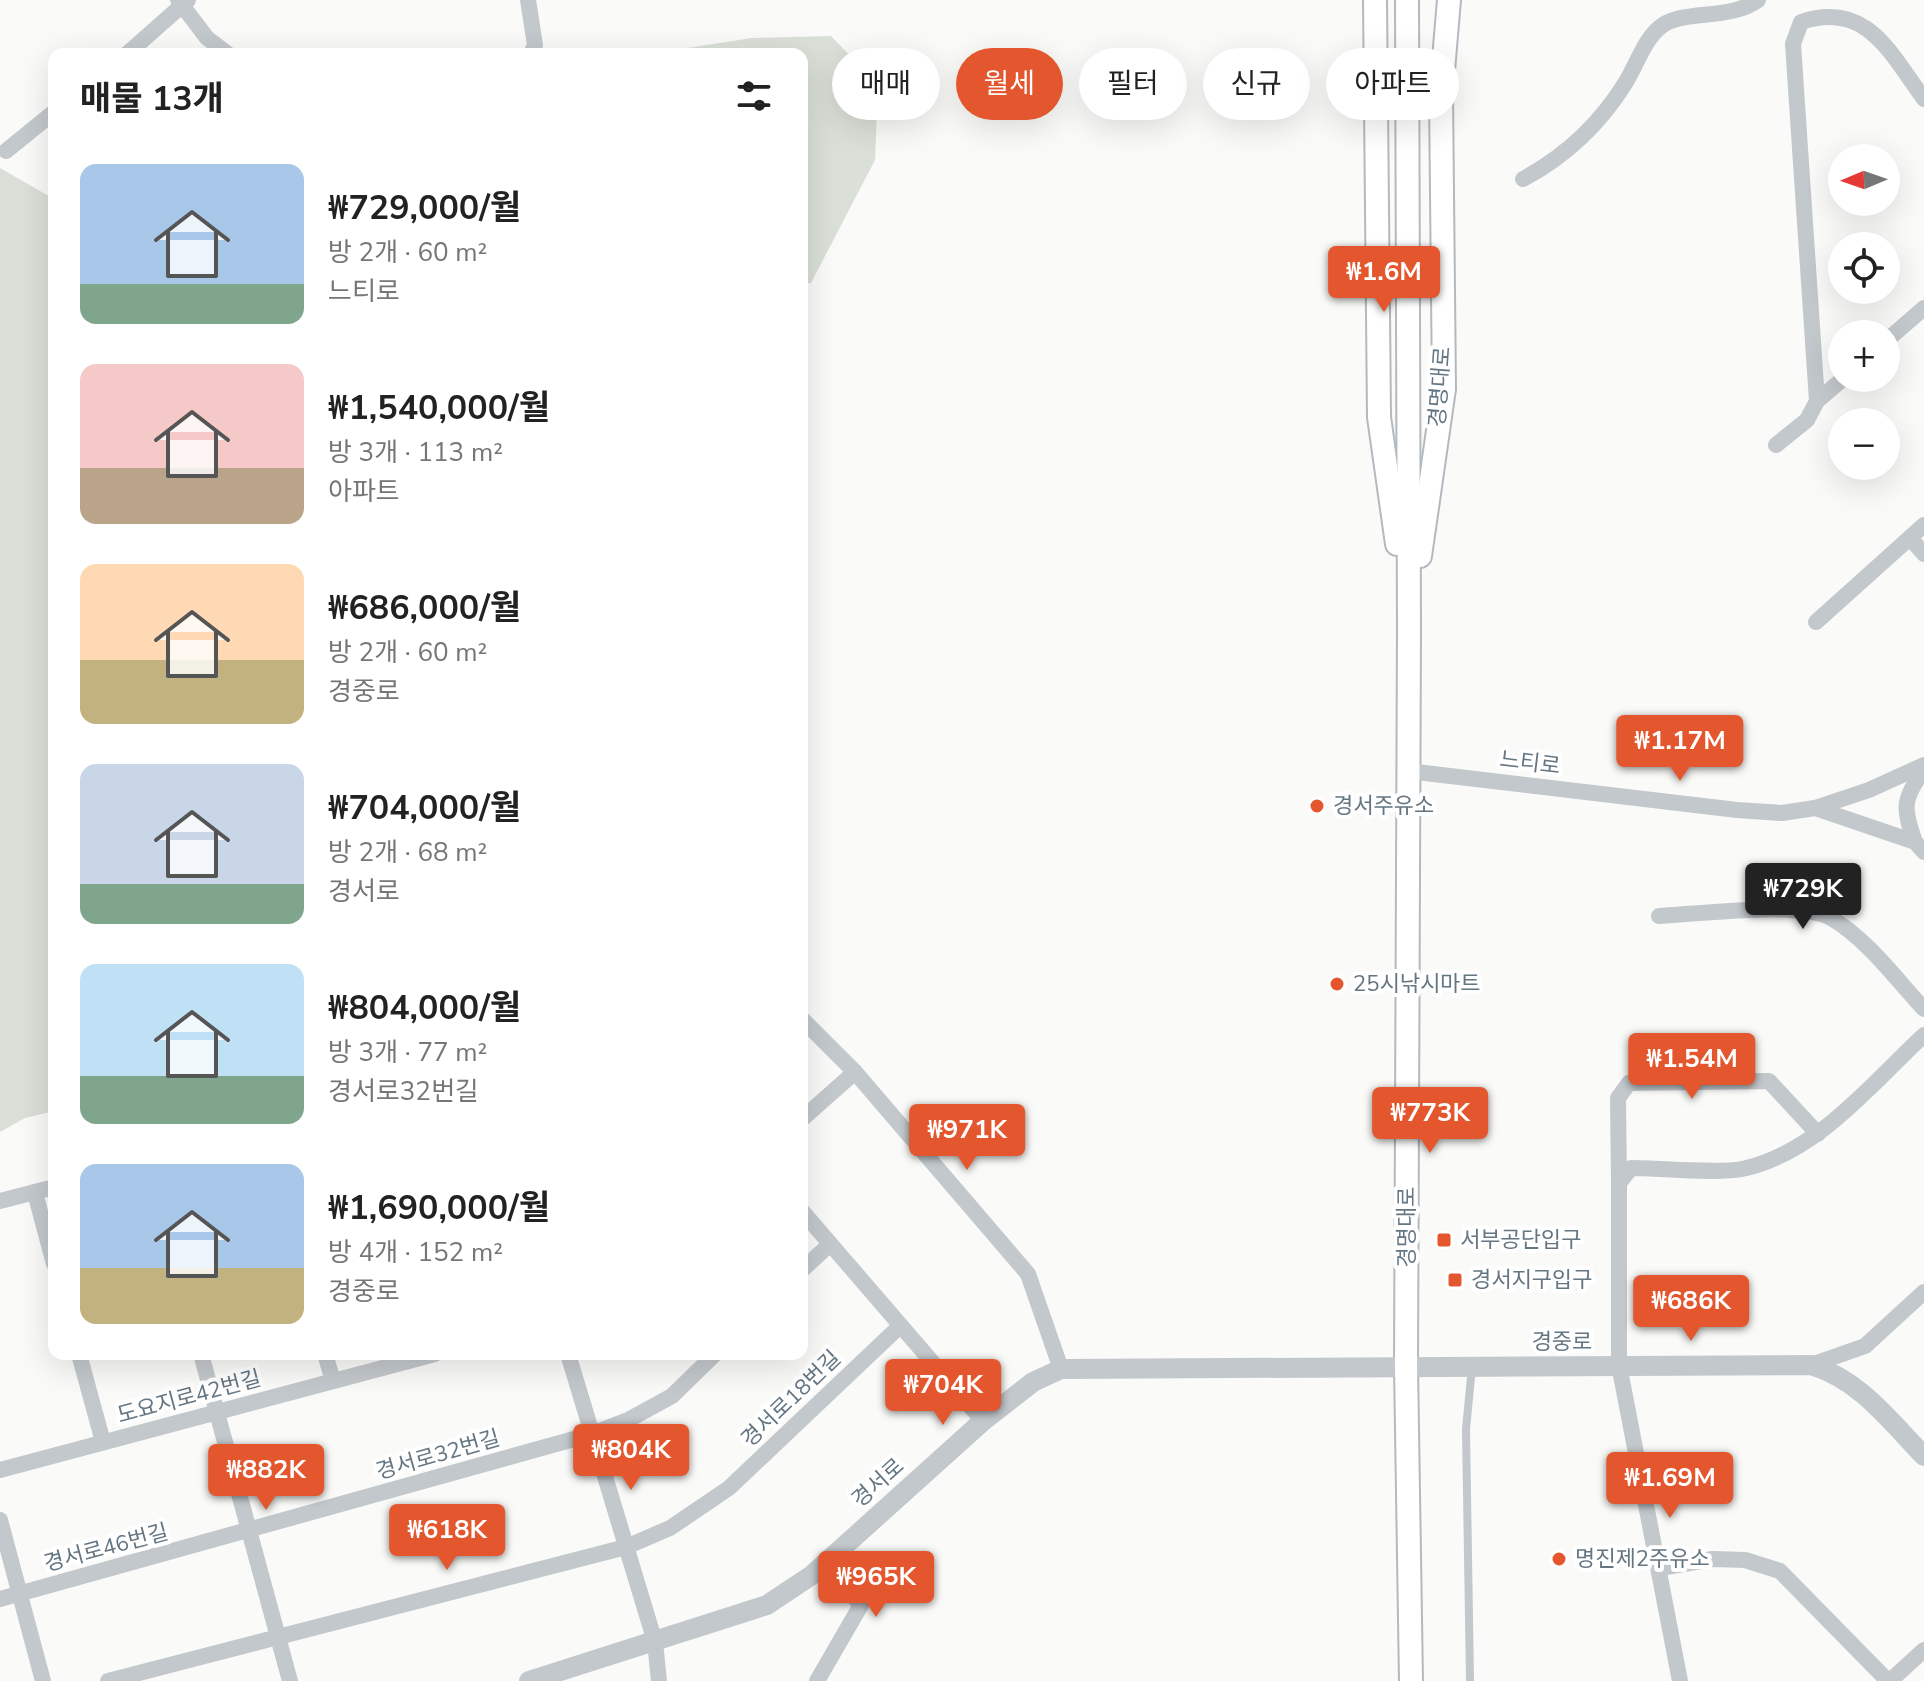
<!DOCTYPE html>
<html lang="ko">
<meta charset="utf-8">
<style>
body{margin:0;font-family:"Nunito Sans","Noto Sans KR",sans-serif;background:#f6f6f6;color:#222;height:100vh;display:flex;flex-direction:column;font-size:30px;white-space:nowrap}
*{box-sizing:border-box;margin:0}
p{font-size:26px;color:#767676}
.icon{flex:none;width:44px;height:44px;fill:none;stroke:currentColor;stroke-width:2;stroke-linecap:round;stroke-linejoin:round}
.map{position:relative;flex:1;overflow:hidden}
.sheet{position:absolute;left:48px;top:48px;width:760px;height:1312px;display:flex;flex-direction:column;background:#fff;border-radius:16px;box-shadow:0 8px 32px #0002}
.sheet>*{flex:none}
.hud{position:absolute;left:832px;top:48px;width:760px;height:72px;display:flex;gap:16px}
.needle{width:52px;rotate:268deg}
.buttons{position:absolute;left:1828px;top:144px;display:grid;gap:16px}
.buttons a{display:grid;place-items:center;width:72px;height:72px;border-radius:50%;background:#fff;box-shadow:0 8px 32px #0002;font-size:40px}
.price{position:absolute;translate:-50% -68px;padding:0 18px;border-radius:8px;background:#e4572e;color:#fff;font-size:26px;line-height:52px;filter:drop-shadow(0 2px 4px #0008)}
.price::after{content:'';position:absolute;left:50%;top:48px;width:24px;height:18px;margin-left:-12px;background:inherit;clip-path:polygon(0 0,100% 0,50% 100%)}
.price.active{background:#222;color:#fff}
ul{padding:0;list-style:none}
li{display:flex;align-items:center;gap:24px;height:200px;padding:0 32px}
li span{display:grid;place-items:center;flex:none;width:224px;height:160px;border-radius:16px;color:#555}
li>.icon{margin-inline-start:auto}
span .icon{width:96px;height:96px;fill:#fffc;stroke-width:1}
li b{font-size:34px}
h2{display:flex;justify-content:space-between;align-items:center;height:96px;padding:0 32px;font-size:34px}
.pill{padding:0 28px;border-radius:36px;background:#fff;box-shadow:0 8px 32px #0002;font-size:28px;line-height:72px}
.pill.active{background:#e4572e;color:#fff}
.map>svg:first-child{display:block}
</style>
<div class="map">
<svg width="1924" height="1681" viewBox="0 0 1924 1681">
<rect width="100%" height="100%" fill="#fafaf8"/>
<!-- green -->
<g fill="#dadfd7">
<path d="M831,36L878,84L875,160L811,283L802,284V54H649L752,38Z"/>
<path d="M0,168L54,199V1111L25,1118L0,1132Z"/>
</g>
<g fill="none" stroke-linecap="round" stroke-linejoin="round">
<defs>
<g id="secondary">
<path d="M1375,0L1379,417L1397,544"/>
<path d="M1407,0L1409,629L1406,1366L1411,1681"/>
<path d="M1420,556L1444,389L1441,94L1449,0"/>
</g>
</defs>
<!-- secondary casing -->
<use href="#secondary" stroke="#b3babf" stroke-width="26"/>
<!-- service -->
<path stroke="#c3c8cc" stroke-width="8" d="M1470,1681L1466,1429L1472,1367"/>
<!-- minor -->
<g stroke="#c3c8cc" stroke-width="16">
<path d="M178,0L207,38L228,54"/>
<path d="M528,0L535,45L531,54"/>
<path d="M127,54L188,0"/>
<path d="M6,151L54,112"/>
<path d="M1523,179C1566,156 1600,124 1626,82C1637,64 1645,37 1663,25C1685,10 1731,20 1758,0"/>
<path d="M1886,341L1924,308"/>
<path d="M1817,401L1844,378"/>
<path d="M1776,445L1807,420L1817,401L1793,44L1801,22C1867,0 1890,53 1924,99"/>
<path d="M1910,538L1924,554"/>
<path d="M1816,622L1924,525"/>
<path d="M1408,771L1737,810L1782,813L1815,808L1915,842L1924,852"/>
<path d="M1815,808L1869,790L1924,765"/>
<path d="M1915,842C1903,809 1902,799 1924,770"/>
<path d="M1659,916C1696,914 1803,901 1831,918C1867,939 1896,979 1924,1009"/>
<path d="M802,1019L855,1072L1028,1274L1061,1369"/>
<path d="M802,1119L855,1072"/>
<path d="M1619,1183L1618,1098L1629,1083L1769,1081L1818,1134"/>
<path d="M35,1193L54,1264"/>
<path d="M0,1201L54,1187"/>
<path d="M802,1211L983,1421"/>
<path d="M802,1270L830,1244"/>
<path d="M79,1354L103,1442"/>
<path d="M201,1354L290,1681"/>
<path d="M325,1354L333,1381"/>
<path d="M568,1354L655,1642L659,1681"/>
<path d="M1811,1365L1865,1346L1924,1292"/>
<path d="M0,1470L435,1354"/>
<path d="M0,1520L43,1681"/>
<path d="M1660,1568L1713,1559L1745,1560L1780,1571L1888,1681"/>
<path d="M0,1599L592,1434L628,1420L672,1396L715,1354"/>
<path d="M108,1681L626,1547L670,1528L729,1488L900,1326"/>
<path d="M817,1681L861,1605L825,1563"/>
<path d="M1680,1681L1619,1365V1183L1631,1168C1660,1168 1716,1174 1742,1169C1817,1153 1870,1085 1924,1035"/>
<path d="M1890,1681L1924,1650"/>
</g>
<!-- tertiary -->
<path stroke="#c3c8cc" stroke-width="20" d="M529,1681L767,1605L812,1575L983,1421L1033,1382L1061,1369L1811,1365C1860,1380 1889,1420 1924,1456"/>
<!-- secondary -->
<use href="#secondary" stroke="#fff" stroke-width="22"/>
</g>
<!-- markers -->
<g fill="#e4572e" stroke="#fff" stroke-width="3">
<circle cx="1317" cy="806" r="8"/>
<circle cx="1337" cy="984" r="8"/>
<rect x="1436" y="1232" width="16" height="16" rx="4"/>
<rect x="1447" y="1272" width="16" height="16" rx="4"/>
<circle cx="1559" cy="1559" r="8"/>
</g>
<g text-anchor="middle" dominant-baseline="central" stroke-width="8" stroke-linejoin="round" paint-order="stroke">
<!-- street labels -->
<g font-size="22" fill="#657683" stroke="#fff">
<text transform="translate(1440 387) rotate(-86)">경명대로</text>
<text transform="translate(1530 763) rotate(7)">느티로</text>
<text transform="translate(1407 1227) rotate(-90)">경명대로</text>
<text x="1562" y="1342">경중로</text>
<text transform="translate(189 1397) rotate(-15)">도요지로42번길</text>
<text transform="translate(791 1399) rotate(-44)">경서로18번길</text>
<text transform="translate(438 1455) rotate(-16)">경서로32번길</text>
<text transform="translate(878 1483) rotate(-42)">경서로</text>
<text transform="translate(106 1548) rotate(-15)">경서로46번길</text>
</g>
<!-- poi labels -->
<g font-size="22" fill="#657683" stroke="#fff" text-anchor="start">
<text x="1333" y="806">경서주유소</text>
<text x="1353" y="984">25시낚시마트</text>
<text x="1460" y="1240">서부공단입구</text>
<text x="1471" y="1280">경서지구입구</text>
<text x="1575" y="1559">명진제2주유소</text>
</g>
</g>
</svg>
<div class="buttons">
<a><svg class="needle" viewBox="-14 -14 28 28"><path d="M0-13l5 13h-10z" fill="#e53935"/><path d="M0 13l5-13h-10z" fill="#767676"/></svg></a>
<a><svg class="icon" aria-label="locate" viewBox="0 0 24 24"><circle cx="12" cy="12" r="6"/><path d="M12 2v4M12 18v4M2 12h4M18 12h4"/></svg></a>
<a>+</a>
<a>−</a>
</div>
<b class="price" style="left:1384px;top:314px">₩1.6M</b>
<b class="price" style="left:1680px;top:783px">₩1.17M</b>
<b class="price active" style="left:1803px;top:931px">₩729K</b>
<b class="price" style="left:1692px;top:1101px">₩1.54M</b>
<b class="price" style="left:1430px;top:1155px">₩773K</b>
<b class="price" style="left:967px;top:1172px">₩971K</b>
<b class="price" style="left:1691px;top:1343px">₩686K</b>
<b class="price" style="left:943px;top:1427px">₩704K</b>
<b class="price" style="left:631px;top:1492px">₩804K</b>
<b class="price" style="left:266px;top:1512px">₩882K</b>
<b class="price" style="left:1670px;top:1520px">₩1.69M</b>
<b class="price" style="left:447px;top:1572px">₩618K</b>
<b class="price" style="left:876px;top:1619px">₩965K</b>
<div class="hud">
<a class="pill">매매</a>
<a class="pill active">월세</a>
<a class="pill">필터</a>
<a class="pill">신규</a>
<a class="pill">아파트</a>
</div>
<section class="sheet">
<h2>매물 13개<svg class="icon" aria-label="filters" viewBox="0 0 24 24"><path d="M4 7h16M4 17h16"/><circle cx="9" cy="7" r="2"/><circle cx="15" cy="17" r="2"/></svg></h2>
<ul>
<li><span style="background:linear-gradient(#a9c7e8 75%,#7fa58c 0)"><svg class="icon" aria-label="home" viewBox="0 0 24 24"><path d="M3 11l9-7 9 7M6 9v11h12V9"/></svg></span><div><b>₩729,000/월</b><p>방 2개 · 60 m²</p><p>느티로</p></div></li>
<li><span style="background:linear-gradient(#f6c9c9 65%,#b9a48a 0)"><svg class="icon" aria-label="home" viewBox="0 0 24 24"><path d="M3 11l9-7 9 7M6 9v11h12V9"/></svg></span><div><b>₩1,540,000/월</b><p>방 3개 · 113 m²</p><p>아파트</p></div></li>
<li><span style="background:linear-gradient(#ffd9b3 60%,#c2b280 0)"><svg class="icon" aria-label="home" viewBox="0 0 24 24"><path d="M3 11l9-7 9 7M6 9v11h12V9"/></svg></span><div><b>₩686,000/월</b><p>방 2개 · 60 m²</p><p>경중로</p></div></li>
<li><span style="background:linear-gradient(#c9d6e8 75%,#7fa58c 0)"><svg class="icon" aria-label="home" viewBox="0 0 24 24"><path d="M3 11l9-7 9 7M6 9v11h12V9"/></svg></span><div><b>₩704,000/월</b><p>방 2개 · 68 m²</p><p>경서로</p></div></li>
<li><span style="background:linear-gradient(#bfe0f5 70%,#7fa58c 0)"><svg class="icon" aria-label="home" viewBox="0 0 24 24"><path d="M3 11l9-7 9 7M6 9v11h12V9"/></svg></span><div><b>₩804,000/월</b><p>방 3개 · 77 m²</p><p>경서로32번길</p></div></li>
<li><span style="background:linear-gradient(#a9c7e8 65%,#c2b280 0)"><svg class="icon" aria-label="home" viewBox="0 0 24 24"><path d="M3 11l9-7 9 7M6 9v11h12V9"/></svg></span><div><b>₩1,690,000/월</b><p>방 4개 · 152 m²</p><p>경중로</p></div></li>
</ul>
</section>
</div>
